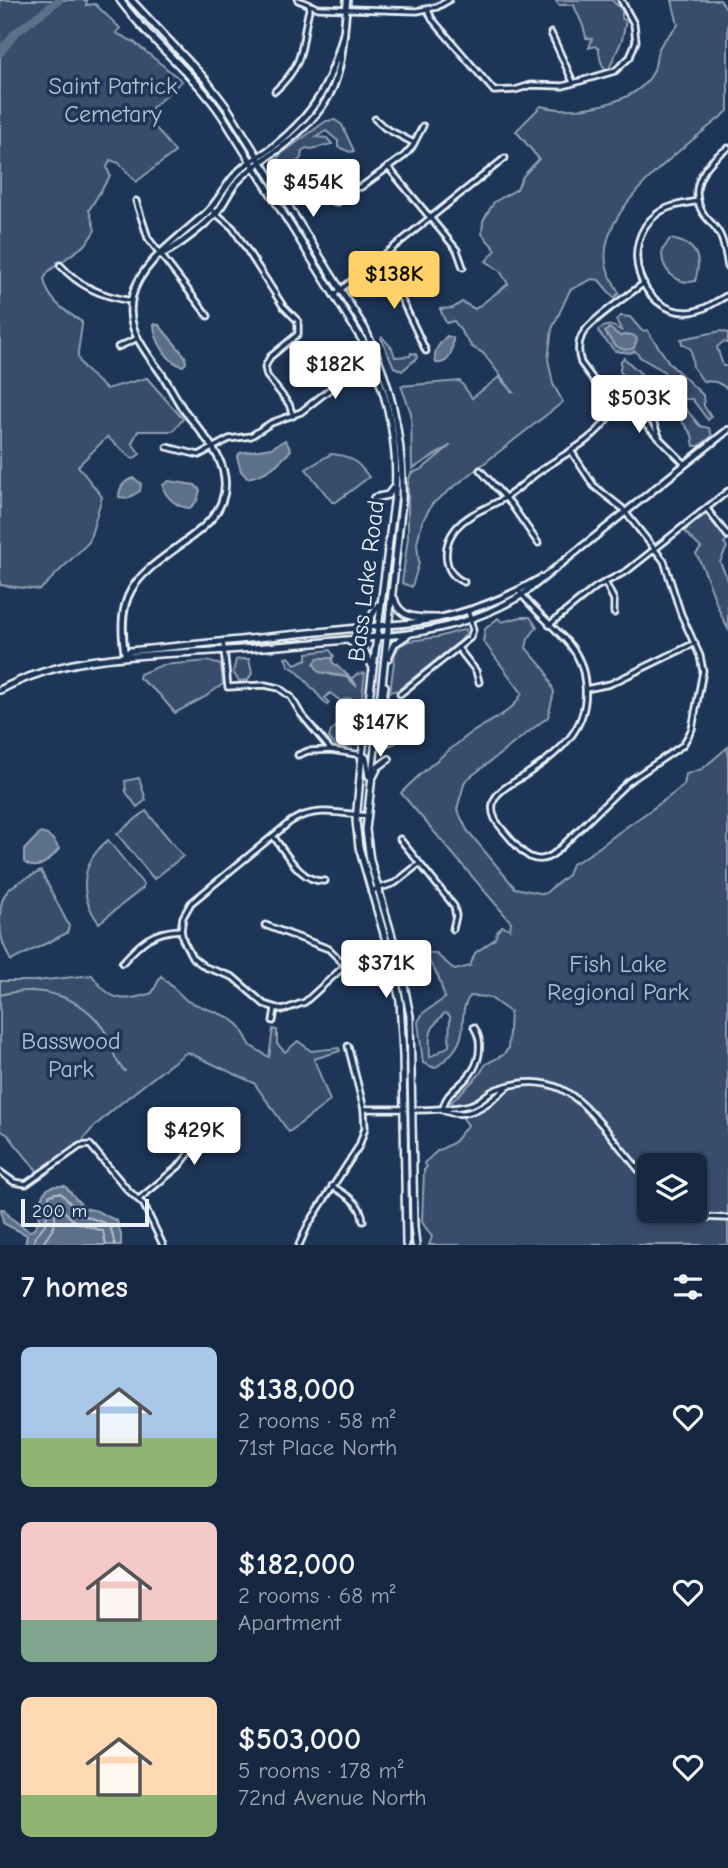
<!DOCTYPE html>
<meta charset="utf-8">
<style>
:root{--surface:#162841;--page:#1f3048;--text:#f1f3f6;--muted:#9ea6b1;--line:#35445a;--accent:#ffd166}
body{margin:0;font-family:"Comic Neue",sans-serif;background:var(--page);color:var(--text);height:100vh;display:flex;flex-direction:column;font-size:26px;white-space:nowrap}
*{box-sizing:border-box;margin:0}
p{font-size:23px;color:var(--muted)}
.icon{flex:none;width:38px;height:38px;fill:none;stroke:currentColor;stroke-width:2;stroke-linecap:round;stroke-linejoin:round}
.map{position:relative;height:1245px;overflow:hidden}
.sheet{display:flex;flex-direction:column;background:var(--surface);flex:1}
.sheet>*{flex:none}
.controls{position:absolute;left:637px;top:1153px;display:grid;gap:14px}
.controls a{display:grid;place-items:center;width:70px;height:70px;border-radius:10px;background:var(--surface);box-shadow:0 4px 10px #0003,0 0 0 2px var(--line);font-size:35px}
.scale{position:absolute;left:21px;bottom:18px;width:128px;box-sizing:border-box;padding-left:7px;border:4px solid #e8f1f8;border-top:0;font-size:19px;line-height:24px;white-space:nowrap;color:#e8f1f8;-webkit-text-stroke:5px #1d3557;paint-order:stroke}
.price{position:absolute;translate:-50% -60px;padding:0 16px;border-radius:7px;background:#fff;color:#222;font-size:23px;line-height:46px;filter:drop-shadow(0 2px 4px #0008)}
.price::after{content:'';position:absolute;left:50%;top:42px;width:21px;height:16px;margin-left:-10px;background:inherit;clip-path:polygon(0 0,100% 0,50% 100%)}
.price.active{background:var(--accent);color:#111}
ul{padding:0;list-style:none}
li{display:flex;align-items:center;gap:21px;height:175px;padding:0 21px}
li span{display:grid;place-items:center;flex:none;width:196px;height:140px;border-radius:10px;color:#555}
li>.icon{margin-inline-start:auto}
span .icon{width:84px;height:84px;fill:#fffc;stroke-width:1}
li b{font-size:30px}
h2{display:flex;justify-content:space-between;align-items:center;height:84px;padding:0 21px;font-size:30px}
.map>svg:first-child{display:block}
.green{fill:#374d6c;stroke:#909fb2;stroke-width:2;fill-rule:evenodd}
.water{fill:#5d7089;stroke:#95a4b5;stroke-width:2}
.lines{fill:none;stroke-linecap:round;stroke-linejoin:round}
.shore{stroke:#b0bdcc;stroke-width:2}
.stream{stroke:#95a4b5;stroke-width:2}
.river{stroke:#5d7089;stroke-width:8}
.minor-casing{stroke:#e8f1f8;stroke-width:9}
.tertiary-casing{stroke:#e8f1f8;stroke-width:10}
.secondary-casing{stroke:#e8f1f8;stroke-width:10}
.minor{stroke:#1d3557;stroke-width:3.5}
.tertiary{stroke:#1d3557;stroke-width:4.5}
.secondary{stroke:#1d3557;stroke-width:5}
.labels{text-anchor:middle;stroke-width:7;stroke-linejoin:round;paint-order:stroke}
.park-label{font-size:24px;fill:#b3c0ce;stroke:#1d3557}
.street-label{font-size:24px;fill:#e8f1f8;stroke:#1d3557}
</style>
<div class="map">
<svg width="728" height="1245" viewBox="0 0 728 1245">
<rect width="100%" height="100%" fill="#1d3557"/>
<filter id="ink" filterUnits="userSpaceOnUse"><feTurbulence type="fractalNoise" baseFrequency=".0143" numOctaves="2"/><feDisplacementMap in="SourceGraphic" scale="14" xChannelSelector="R" yChannelSelector="G"/><feConvolveMatrix kernelMatrix="1 2 1 2 8 2 1 2 1" color-interpolation-filters="sRGB"/></filter>
<g filter="url(#ink)">
<g class="green">
<path d="M0,0H87L86,5L95,4L120,28L116,33L134,42L182,81L145,114L175,152L136,182L119,163L110,160L107,167L110,176L89,210L95,230L86,244L49,271L44,279C48,301 64,310 82,322C82,332 77,351 78,357C81,369 98,381 106,389L147,378L183,419L173,431H138L132,443L140,454L133,459L107,437L78,466L102,497L89,542L40,590L0,585Z"/>
<path d="M555,0H612L622,10V19L626,20L622,40L609,69L604,68C600,61 599,56 599,49L595,46L589,48L592,39L586,38C585,26 578,17 574,5H559Z"/>
<path d="M672,0H720L728,11V111C689,145 598,205 606,263C607,273 615,285 619,293L614,298L599,280L592,279L570,290L552,329L548,359L553,384L563,402L432,504L422,522L417,543L419,563L412,587L402,583L408,537V483L411,473L422,469L451,445L412,469L411,413L401,386L460,381L472,398L499,377L512,392H513L483,353L472,347L454,321L446,323L440,309L453,308L462,302L475,309L508,284L500,271L486,261L496,250L482,234L483,221L494,202L517,189L523,176L539,159L516,131L541,106C573,115 637,105 653,72C656,66 656,57 658,51C661,41 671,33 678,25Z"/>
<path d="M335,120L342,125L354,151L350,152L338,147V141L326,131L316,137L327,138L332,144L311,149L306,148L302,151L301,158L296,163L297,174L291,186L297,201L274,163L281,154L326,121Z"/>
<path d="M670,239C695,243 703,256 695,281C677,287 658,267 663,249C664,248 669,240 670,239Z"/>
<path d="M621,316L630,317L642,331L647,330L670,364L703,395L704,406L711,417L708,420L692,399H684V407L700,426L709,428L712,436L699,446H694L692,435L666,400L627,381L620,371L621,361L624,358C635,368 657,392 672,387L675,383L662,370L641,358L635,351L630,353L615,351L599,333L598,330C608,324 612,324 622,331L616,320Z"/>
<path d="M721,331L728,333V343L723,342L717,347L723,366H728V394L727,388L716,382L703,381L693,367L691,349L682,344L681,339Z"/>
<path d="M382,337L392,348L395,357L410,356L411,353L416,354L417,358L402,371L394,367L381,338Z"/>
<path d="M331,454C350,455 358,462 369,477L336,502H332L306,469Z"/>
<path d="M706,514L727,540L724,543L727,547L720,562L728,580V629C714,605 710,577 696,554L701,548L684,531Z"/>
<path d="M521,617H530L537,627L528,639L526,648L546,671L554,692L548,717L465,781L457,809L467,830L515,888L544,894L568,875L572,864C591,856 605,842 622,830C643,815 665,801 684,785L686,774L702,769L728,747V1245H429L432,1237L422,1222L424,1170L427,1167L424,1163L437,1151L453,1143L468,1125L451,1102L478,1076L486,1064L503,1055L508,1049L510,1012L489,997L470,996C461,1008 464,1019 462,1033C459,1049 447,1059 435,1068L423,1063L418,1022L423,1013L445,998L438,976L424,953H435L455,970L470,966L475,953L495,939L497,932L502,926L510,929L511,922L401,793C421,772 445,753 467,736C486,721 511,716 522,693L483,641L485,629L498,618L502,622ZM445,1013L450,1016L449,1046L430,1057C429,1035 428,1029 445,1013ZM649,1166H695V1211H649Z"/>
<path d="M466,629V634L460,641L398,690L390,692L395,654L399,646L409,641L438,637Z"/>
<path d="M330,650L334,656L332,658H318L331,675L347,677L356,686L352,678L357,674L365,673L356,745L338,748L329,738L331,731L341,723L354,728L358,701L348,698L341,701L330,693L325,698L329,703L327,705L297,671L289,666L285,658L289,657L295,664L307,659V653Z"/>
<path d="M242,659H249L252,673L248,680L239,681L233,672L236,660Z"/>
<path d="M209,661L221,665L223,684L205,697L175,713L159,694L139,678L140,674L162,665Z"/>
<path d="M139,778L146,800L137,807L126,792L125,781Z"/>
<path d="M146,811L183,856L154,879L117,834Z"/>
<path d="M108,840L143,884V888L99,923C78,895 80,863 108,840Z"/>
<path d="M41,871L69,926L67,933L11,961C2,943 0,937 0,917C0,886 16,884 41,871Z"/>
<path d="M92,975C110,1001 122,1003 152,993L161,976L187,1001L228,1017L239,1025L251,1046L269,1057L273,1029L277,1030V1044L285,1052L298,1041L311,1051L339,1048L340,1051L314,1059L330,1101L289,1132L254,1083L187,1052C169,1066 88,1125 83,1141L38,1172L8,1135L0,1130V981H36Z"/>
</g>
<g class="water">
<path d="M154,324L159,325L185,356L186,363L183,366C168,364 154,339 154,324Z"/>
<path d="M609,328L620,336C627,335 633,332 637,339L634,348C619,354 613,343 605,332Z"/>
<path d="M447,336L453,338C453,349 451,365 436,363C432,352 439,344 447,336Z"/>
<path d="M285,440L291,450C279,464 266,475 247,478L241,471L237,457L240,453L271,448Z"/>
<path d="M134,478L141,484L140,491L127,499L119,497C119,487 125,480 134,478Z"/>
<path d="M169,481L195,485L200,490L197,501L190,508C178,508 164,497 163,485Z"/>
<path d="M318,658H332L333,663L348,675L357,686L347,677L319,672L314,664Z"/>
<path d="M400,713L406,715C406,729 403,743 388,746C384,733 387,719 400,713Z"/>
<path d="M40,833C51,835 54,840 59,849C50,860 37,873 24,862V850Z"/>
<path d="M55,1186H65L84,1208L97,1211L117,1221L121,1234V1245H25L27,1235L3,1223L1,1209H4L11,1218L29,1231L33,1230C46,1217 33,1190 55,1186Z"/>
</g>
<g class="lines">
<g class="shore">
<path d="M33,1245L35,1237L46,1223L49,1196L55,1193H61L80,1214L110,1225L115,1245"/>
<path d="M42,1245L54,1227L56,1209L59,1206L75,1222L103,1231L106,1245"/>
</g>
<path class="stream" d="M0,995C39,984 85,996 106,1033C113,1046 113,1061 125,1071"/>
<path class="river" d="M0,53L15,33L59,0"/>
<g class="minor-casing">
<g id="minor">
<path d="M298,0L318,8L417,11L437,7L449,0"/>
<path d="M428,10L432,19L494,91L515,90L531,85L563,86L615,71L630,57L636,41L634,24L621,0"/>
<path d="M551,33L573,82"/>
<path d="M275,91C309,60 299,44 310,6"/>
<path d="M375,119L385,128L414,143"/>
<path d="M728,148C706,162 687,187 703,213C708,221 716,226 720,235C725,245 726,256 728,267"/>
<path d="M388,167L457,250L463,267"/>
<path d="M347,189L338,202L333,201L325,179L328,173L334,174L347,189L361,187L404,156L412,147L423,126"/>
<path d="M136,201L148,238L208,316"/>
<path d="M698,201C684,204 668,205 657,214C618,243 639,313 688,312C702,312 715,302 728,295"/>
<path d="M211,209L233,228L283,306L298,321V334L270,357L265,367L267,376L289,404L293,416"/>
<path d="M375,264L400,296L426,351"/>
<path d="M60,265C80,287 102,296 131,301"/>
<path d="M334,295L505,158"/>
<path d="M118,347L136,339"/>
<path d="M359,356L367,374"/>
<path d="M610,407C621,407 646,409 652,420C655,425 656,431 659,436"/>
<path d="M632,411L685,464"/>
<path d="M167,447L199,455L229,439L251,436L271,423L301,412L362,364"/>
<path d="M480,470L511,504L538,543"/>
<path d="M707,509L728,536"/>
<path d="M464,582C442,573 442,545 456,528C470,512 489,508 506,497C518,490 528,479 540,471C562,455 592,442 608,418L609,401L581,363C578,354 577,345 582,335C590,320 629,295 644,283"/>
<path d="M605,582L614,600V613"/>
<path d="M518,590C534,611 554,626 570,645C579,656 584,670 585,684C590,730 558,753 524,776C513,783 495,791 493,804C490,818 501,827 509,837C522,853 536,869 556,852L628,782L683,745L692,729L703,671L700,656L681,614L664,561L622,508L594,486L571,451"/>
<path d="M549,625L596,587L627,571L728,491"/>
<path d="M223,641L228,687L265,685L279,688L291,697L301,714L331,750L362,755"/>
<path d="M458,648L476,671L479,682"/>
<path d="M586,689L610,684L695,643"/>
<path d="M400,694L470,638L473,630L468,610"/>
<path d="M298,755L308,751L331,750"/>
<path d="M367,816C340,813 314,806 290,822L191,903L183,917L181,930L183,940L192,957L205,967L233,977L264,1004L283,1010L305,1002L351,960L386,944"/>
<path d="M273,836C286,853 301,883 325,881"/>
<path d="M400,839L454,906L456,916L453,929"/>
<path d="M371,891L395,883L419,864"/>
<path d="M265,925L329,949L345,965"/>
<path d="M122,963C141,942 152,931 181,930"/>
<path d="M273,1021L275,1009"/>
<path d="M364,1109H404"/>
<path d="M411,1110C426,1110 463,1109 475,1103C483,1099 489,1091 497,1089C552,1070 575,1093 608,1132C621,1149 635,1165 649,1182"/>
<path d="M443,1110C445,1086 473,1086 479,1054C480,1043 480,1037 474,1027"/>
<path d="M443,1110C467,1121 489,1104 506,1088"/>
<path d="M0,1172L14,1182L26,1184L80,1146L90,1145L127,1189L144,1205L163,1245"/>
<path d="M332,1186C346,1195 362,1203 363,1221"/>
<path d="M139,1199L179,1166L204,1135L231,1116"/>
<path d="M683,1211L701,1217L728,1218"/>
<path d="M299,1245L308,1225L359,1146L365,1128L364,1109L348,1046"/>
</g>
</g>
<g class="tertiary-casing">
<g id="tertiary">
<path d="M162,254C178,247 205,225 217,212C225,203 229,190 238,181C250,167 269,157 284,145C344,97 340,71 347,0"/>
<path d="M388,625C442,622 495,605 541,578"/>
<path d="M387,636C436,632 480,620 522,595L728,430"/>
<path d="M125,655C114,585 141,575 191,537C204,527 216,517 222,501C235,465 203,435 183,409C175,397 169,384 161,373C144,349 125,329 132,297C140,263 179,238 204,215C219,203 225,183 240,170C250,160 263,155 274,146C316,113 331,83 344,32"/>
</g>
</g>
<g class="secondary-casing">
<g id="secondary">
<path d="M120,0C150,42 194,73 223,117L364,343C387,391 399,441 395,494L362,755L356,821L359,847L390,955L400,1001L403,1055L406,1245"/>
<path d="M131,0L206,80L228,109L365,329C392,384 404,440 402,502L366,830L370,860L400,964L410,1016L414,1227L416,1245"/>
<path d="M374,498L388,495L394,487"/>
<path d="M394,598C399,619 418,618 437,618"/>
<path d="M360,626L370,619L378,605"/>
<path d="M349,641L364,650L372,666"/>
<path d="M125,655L130,651L388,625"/>
<path d="M388,658L394,644L409,634"/>
<path d="M0,690C68,654 138,656 212,651C270,647 329,642 387,636"/>
<path d="M381,710L385,686"/>
<path d="M362,755L366,758L369,776"/>
<path d="M373,777L378,767L389,759"/>
</g>
</g>
<use href="#minor" class="minor"/>
<use href="#tertiary" class="tertiary"/>
<use href="#secondary" class="secondary"/>
</g>
</g>
<g class="labels">
<g class="park-label">
<text x="113" y="94">Saint Patrick<tspan x="113" dy="28">Cemetary</tspan></text>
<text x="618" y="972">Fish Lake<tspan x="618" dy="28">Regional Park</tspan></text>
<text x="71" y="1049">Basswood<tspan x="71" dy="28">Park</tspan></text>
</g>
<g class="street-label">
<text transform="translate(366 581) rotate(-83)" y="8">Bass Lake Road</text>
</g>
</g>
</svg>
<div class="controls">
<a><svg class="icon" aria-label="layers" viewBox="0 0 24 24"><path d="M12 4l9 5-9 5-9-5zM3 14l9 5 9-5"/></svg></a>
</div>
<div class="scale">200 m</div>
<b class="price" style="left:313px;top:219px">$454K</b>
<b class="price active" style="left:394px;top:311px">$138K</b>
<b class="price" style="left:335px;top:401px">$182K</b>
<b class="price" style="left:639px;top:435px">$503K</b>
<b class="price" style="left:380px;top:759px">$147K</b>
<b class="price" style="left:386px;top:1000px">$371K</b>
<b class="price" style="left:194px;top:1167px">$429K</b>
</div>
<section class="sheet">
<h2>7 homes<svg class="icon" aria-label="filters" viewBox="0 0 24 24"><path d="M4 7h16M4 17h16"/><circle cx="9" cy="7" r="2"/><circle cx="15" cy="17" r="2"/></svg></h2>
<ul>
<li><span style="background:linear-gradient(#a9c7e8 65%,#8fb573 0)"><svg class="icon" aria-label="home" viewBox="0 0 24 24"><path d="M3 11l9-7 9 7M6 9v11h12V9"/></svg></span><div><b>$138,000</b><p>2 rooms · 58 m²</p><p>71st Place North</p></div><svg class="icon" aria-label="heart" viewBox="0 0 24 24"><path d="M12 20l-8-8c-3-5 5-10 8-4 3-6 11-1 8 4z"/></svg></li>
<li><span style="background:linear-gradient(#f6c9c9 70%,#7fa58c 0)"><svg class="icon" aria-label="home" viewBox="0 0 24 24"><path d="M3 11l9-7 9 7M6 9v11h12V9"/></svg></span><div><b>$182,000</b><p>2 rooms · 68 m²</p><p>Apartment</p></div><svg class="icon" aria-label="heart" viewBox="0 0 24 24"><path d="M12 20l-8-8c-3-5 5-10 8-4 3-6 11-1 8 4z"/></svg></li>
<li><span style="background:linear-gradient(#ffd9b3 70%,#8fb573 0)"><svg class="icon" aria-label="home" viewBox="0 0 24 24"><path d="M3 11l9-7 9 7M6 9v11h12V9"/></svg></span><div><b>$503,000</b><p>5 rooms · 178 m²</p><p>72nd Avenue North</p></div><svg class="icon" aria-label="heart" viewBox="0 0 24 24"><path d="M12 20l-8-8c-3-5 5-10 8-4 3-6 11-1 8 4z"/></svg></li>
</ul>
</section>
